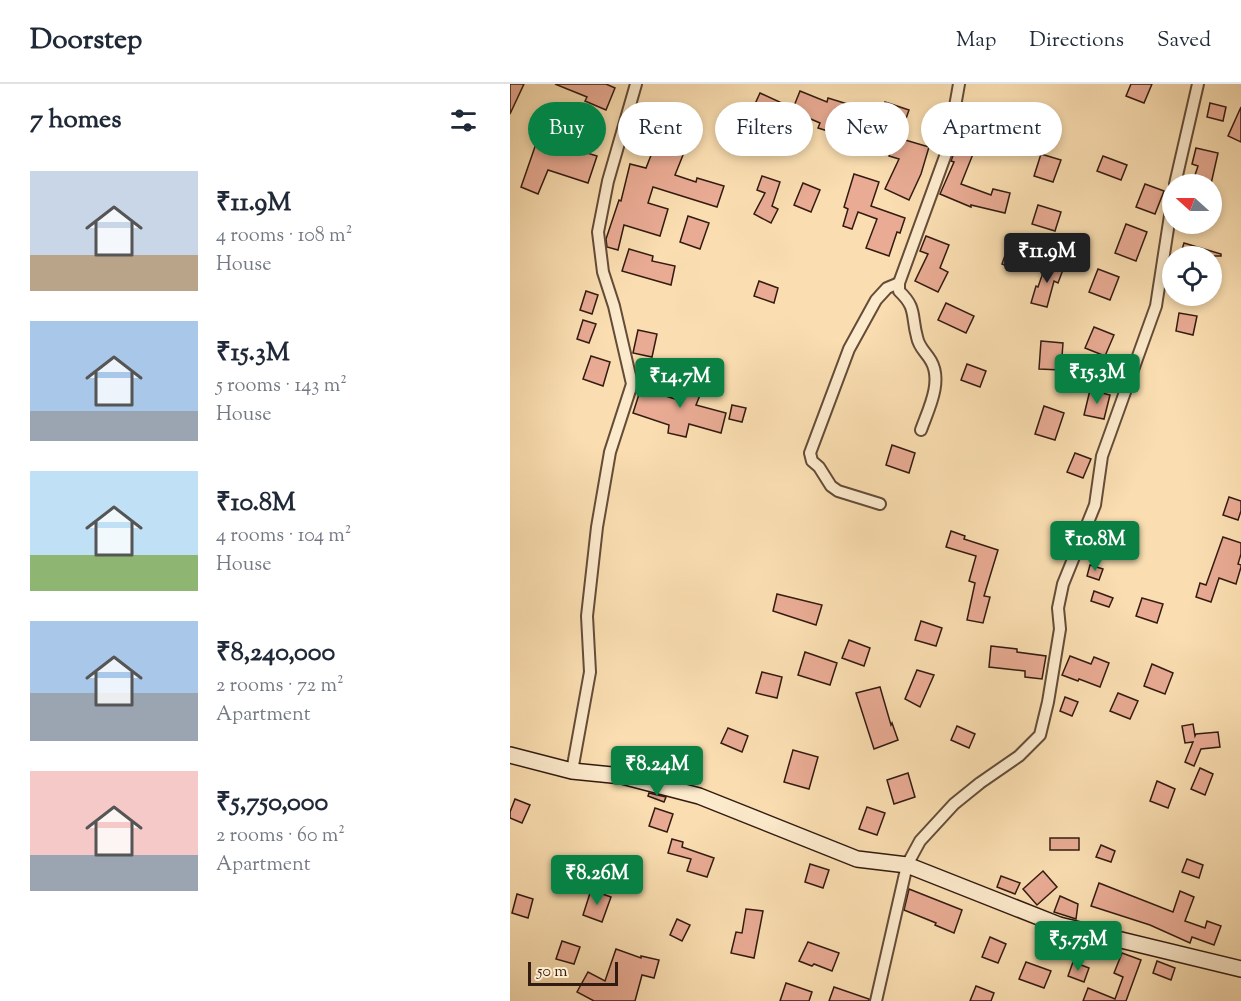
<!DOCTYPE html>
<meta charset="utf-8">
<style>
:root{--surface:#fff;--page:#f6f6f7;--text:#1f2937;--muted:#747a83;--line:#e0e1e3;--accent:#0b8043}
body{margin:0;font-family:"Sorts Mill Goudy",serif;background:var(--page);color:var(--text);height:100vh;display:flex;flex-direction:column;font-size:22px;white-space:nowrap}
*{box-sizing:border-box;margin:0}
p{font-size:20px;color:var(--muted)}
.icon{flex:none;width:33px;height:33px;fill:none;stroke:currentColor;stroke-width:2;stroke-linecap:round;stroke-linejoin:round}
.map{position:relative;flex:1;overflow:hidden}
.details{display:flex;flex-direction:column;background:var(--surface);width:510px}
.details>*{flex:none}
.guide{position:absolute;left:18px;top:18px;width:570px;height:54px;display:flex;gap:12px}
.needle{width:39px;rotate:291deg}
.buttons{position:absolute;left:652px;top:90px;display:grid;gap:12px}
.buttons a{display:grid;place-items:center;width:60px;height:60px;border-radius:50%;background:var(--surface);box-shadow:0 3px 9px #0003;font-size:30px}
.scale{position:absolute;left:18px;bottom:15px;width:90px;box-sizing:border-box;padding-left:6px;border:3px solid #321b10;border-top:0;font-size:16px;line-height:21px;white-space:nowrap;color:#321b10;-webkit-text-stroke:4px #fceacc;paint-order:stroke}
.price{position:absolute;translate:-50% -51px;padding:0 14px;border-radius:6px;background:var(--accent);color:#fff;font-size:20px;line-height:39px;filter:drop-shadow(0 2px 3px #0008)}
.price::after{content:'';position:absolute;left:50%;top:36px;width:18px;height:14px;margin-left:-9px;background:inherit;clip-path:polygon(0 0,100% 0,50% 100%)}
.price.current{background:#222;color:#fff}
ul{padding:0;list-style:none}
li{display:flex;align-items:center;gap:18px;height:150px;padding:0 30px}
li span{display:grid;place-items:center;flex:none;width:168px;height:120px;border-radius:0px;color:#555}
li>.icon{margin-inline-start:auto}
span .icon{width:72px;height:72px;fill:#fffc;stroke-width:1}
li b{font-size:26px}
h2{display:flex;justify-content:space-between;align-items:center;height:72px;padding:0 30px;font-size:26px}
.tag{padding:0 21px;border-radius:27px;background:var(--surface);box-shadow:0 3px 9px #0003;font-size:21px;line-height:54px}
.tag.current{background:var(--accent);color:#fff}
header{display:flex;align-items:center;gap:36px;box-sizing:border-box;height:84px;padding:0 30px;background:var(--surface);border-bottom:2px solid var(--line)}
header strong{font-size:28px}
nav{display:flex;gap:33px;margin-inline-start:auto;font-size:21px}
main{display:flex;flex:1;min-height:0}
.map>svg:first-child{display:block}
.building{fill:#e9ab94;stroke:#321b10;stroke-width:1.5}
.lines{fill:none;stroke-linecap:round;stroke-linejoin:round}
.street-casing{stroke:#644c38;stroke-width:14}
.secondary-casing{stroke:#321b10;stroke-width:18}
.street{stroke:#fceacc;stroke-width:10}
.secondary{stroke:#fceacc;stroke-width:15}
</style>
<header>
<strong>Doorstep</strong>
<nav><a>Map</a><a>Directions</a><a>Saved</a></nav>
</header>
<main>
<section class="details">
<h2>7 homes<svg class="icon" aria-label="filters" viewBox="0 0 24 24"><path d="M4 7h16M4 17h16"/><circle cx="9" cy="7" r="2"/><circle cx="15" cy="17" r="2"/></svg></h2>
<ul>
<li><span style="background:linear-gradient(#c9d6e8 70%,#b9a48a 0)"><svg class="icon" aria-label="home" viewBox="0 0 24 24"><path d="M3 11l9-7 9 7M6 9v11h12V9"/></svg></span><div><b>₹11.9M</b><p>4 rooms · 108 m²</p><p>House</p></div></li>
<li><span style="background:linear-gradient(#a9c7e8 75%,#9aa5b1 0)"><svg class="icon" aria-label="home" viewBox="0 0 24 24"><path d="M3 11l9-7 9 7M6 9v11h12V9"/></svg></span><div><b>₹15.3M</b><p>5 rooms · 143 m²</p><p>House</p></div></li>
<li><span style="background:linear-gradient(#bfe0f5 70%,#8fb573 0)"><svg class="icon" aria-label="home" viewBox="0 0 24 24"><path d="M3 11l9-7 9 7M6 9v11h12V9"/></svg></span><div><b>₹10.8M</b><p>4 rooms · 104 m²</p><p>House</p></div></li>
<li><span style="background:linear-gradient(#a9c7e8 60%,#9aa5b1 0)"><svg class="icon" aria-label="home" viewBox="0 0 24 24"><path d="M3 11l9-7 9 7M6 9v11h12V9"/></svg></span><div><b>₹8,240,000</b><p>2 rooms · 72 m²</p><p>Apartment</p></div></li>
<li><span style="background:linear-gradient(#f6c9c9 70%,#9aa5b1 0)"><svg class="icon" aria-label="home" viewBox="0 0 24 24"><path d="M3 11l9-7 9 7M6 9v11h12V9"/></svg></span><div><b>₹5,750,000</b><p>2 rooms · 60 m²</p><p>Apartment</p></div></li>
</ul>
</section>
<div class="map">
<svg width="731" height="917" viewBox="0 0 731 917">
<rect width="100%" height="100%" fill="#fadeb1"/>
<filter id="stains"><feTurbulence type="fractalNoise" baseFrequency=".00333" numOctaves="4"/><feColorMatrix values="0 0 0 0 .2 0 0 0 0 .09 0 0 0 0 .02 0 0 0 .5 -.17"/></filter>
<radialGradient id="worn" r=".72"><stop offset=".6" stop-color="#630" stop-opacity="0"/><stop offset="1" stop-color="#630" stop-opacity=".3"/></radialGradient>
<g class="building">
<path d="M0,0H14L0,30Z"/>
<path d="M45,0H96L105,4L96,26L75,17L77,13Z"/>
<path d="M621,0H642L634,19L616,12Z"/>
<path d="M290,7L317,18L318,14L344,22L334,52L308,44L310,39L282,27Z"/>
<path d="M250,9L272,19L262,41L240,31Z"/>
<path d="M375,18L399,26L392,46L368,39Z"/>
<path d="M700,19L716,23L713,37L697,33Z"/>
<path d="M731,23V58L718,52Z"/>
<path d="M468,33L488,40L480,62L461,55Z"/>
<path d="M149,51L177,61L165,91L186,98L187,94L214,102L207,123L143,103L138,119L158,125L150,152L114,141L108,166L97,163L96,155L109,116L111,117L120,80L136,84Z"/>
<path d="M385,53L419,63L411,90L399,116L375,105L389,75L379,72Z"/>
<path d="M28,54L87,72L78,99L38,86L28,110L11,103Z"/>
<path d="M448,58L465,65L451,100L481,111L483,105L500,109L495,129L461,121V123L430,110L444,78L441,77Z"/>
<path d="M686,64L708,69L701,100H682L688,82L682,80Z"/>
<path d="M531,70L551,76L543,98L524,92Z"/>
<path d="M593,72L617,81L611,96L587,87Z"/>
<path d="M344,90L369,98L361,122L395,134L390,149L387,148L379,172L356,164L367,135L348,128L342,145L333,142L338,125L334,123Z"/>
<path d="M252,92L270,98L262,122L268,125L261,139L244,130L255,109L247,106Z"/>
<path d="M293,99L310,106L301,128L284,121Z"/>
<path d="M635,100L654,107L645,130L626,123Z"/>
<path d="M528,121L551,128L545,147L522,140Z"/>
<path d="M178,132L199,139L190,165L170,158Z"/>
<path d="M616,140L637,148L626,177L605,169Z"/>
<path d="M416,152L439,161L430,184L438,188L428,208L405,197L418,170L410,167Z"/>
<path d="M674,159L711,170V172H670Z"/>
<path d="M498,163L512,168L506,185L492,180Z"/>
<path d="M119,165L143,172L142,177L165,182L161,201L112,187Z"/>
<path d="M537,177L554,183L548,199L544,197L537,223L521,219L526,202L528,203Z"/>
<path d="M588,185L609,193L600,216L579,208Z"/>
<path d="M249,197L268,204L264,219L244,212Z"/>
<path d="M76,207L88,211L82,230L70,226Z"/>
<path d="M436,219L464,232L456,249L428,236Z"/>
<path d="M669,229L687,232L683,251L666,247Z"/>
<path d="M73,236L86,240L79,259L67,255Z"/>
<path d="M584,243L604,251L595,272L575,264Z"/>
<path d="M128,246L147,250L142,273L123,269Z"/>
<path d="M531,257L553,259L551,286L529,285Z"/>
<path d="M81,272L100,278L93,302L73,295Z"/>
<path d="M457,280L476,287L470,303L451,296Z"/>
<path d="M174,291L195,299L186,321L216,329L211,349L179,340L176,353L158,349L159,341L123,329L131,304L165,315Z"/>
<path d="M580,306L600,311L594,335L574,331Z"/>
<path d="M222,321L236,324L232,338L219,335Z"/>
<path d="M534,322L554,329L545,356L525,350Z"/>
<path d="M382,361L405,369L399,389L376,381Z"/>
<path d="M565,369L581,375L573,394L557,388Z"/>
<path d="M719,413L731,417V427L728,436L713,431Z"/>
<path d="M441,447L455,452L454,455L488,466L474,512L480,513L473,539L457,536L465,499L459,497L466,472L436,463Z"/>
<path d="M713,453L731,459V470L728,480L731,481V483L726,500L709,494L701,518L686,513L690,499L696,501Z"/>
<path d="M580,481L593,485L589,496L577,492Z"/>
<path d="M584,507L603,514L599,523L581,517Z"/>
<path d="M267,510L312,521L306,541L263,527Z"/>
<path d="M632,514L653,520L647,539L626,532Z"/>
<path d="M411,537L432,544L426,562L405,556Z"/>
<path d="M339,556L360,564L354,582L332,574Z"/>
<path d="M481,562L507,565V568L536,572L532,595L515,593V587L479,583Z"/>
<path d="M295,568L327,579L320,601L288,591Z"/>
<path d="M560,572L581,580L584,573L599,579L590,603L569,595L568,597L552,591Z"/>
<path d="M642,580L663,589L655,610L634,602Z"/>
<path d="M407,586L424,591L410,623L395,615Z"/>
<path d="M252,588L272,593L267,614L246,609Z"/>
<path d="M370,603L381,641L382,639L388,656L364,665L346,609Z"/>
<path d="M608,609L628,617L620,635L600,627Z"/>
<path d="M555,613L568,618L562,632L550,627Z"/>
<path d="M683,640L685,652L686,650L708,648L710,663L691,665L684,682L675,678L683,658L675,659L672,642Z"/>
<path d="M447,642L465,650L459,664L441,656Z"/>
<path d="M218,644L238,652L232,668L211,659Z"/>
<path d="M283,666L308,673L299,705L274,698Z"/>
<path d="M690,684L703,690L695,711L681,705Z"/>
<path d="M398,689L405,713L384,720L377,696Z"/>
<path d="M647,697L665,705L658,724L640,717Z"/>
<path d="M139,709L156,713L154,718L138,712Z"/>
<path d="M5,715L20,721L12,739L0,734V728Z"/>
<path d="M357,723L375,729L367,751L349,745Z"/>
<path d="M145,724L163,730L157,748L139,742Z"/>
<rect x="540" y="754" width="29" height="12"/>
<path d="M162,755L173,758L172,763L204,774L197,793L177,787L181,775L158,769Z"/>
<path d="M591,761L605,767L601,778L586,773Z"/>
<path d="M677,775L693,781L689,794L672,788Z"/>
<path d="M300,780L319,786L313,804L295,798Z"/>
<path d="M533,787L547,803L527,821L513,805Z"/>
<path d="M491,792L510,799L505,810L487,803Z"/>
<path d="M589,799L663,828L670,807L684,813L675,837L695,844L697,837L711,842L704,861L682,853L680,859L640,841L581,822Z"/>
<path d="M399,805L452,826L444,849L425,841L426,839L394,826Z"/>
<path d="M81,806L101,813L92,838L73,831Z"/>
<path d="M7,810L23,815L18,834L2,829Z"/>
<path d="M550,812L568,820L566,835L544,828Z"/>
<path d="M236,825L253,827L244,874L221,869L226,848L232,849Z"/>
<path d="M167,835L180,841L172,857L160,851Z"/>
<path d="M480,853L496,860L488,879L472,873Z"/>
<path d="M52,857L70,863L64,880L46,875Z"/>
<path d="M298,858L329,869L322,887L304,880L302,882L289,877Z"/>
<path d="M106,865L131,874V872L149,876L144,894L132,891L125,917H84L67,908L78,888L95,897Z"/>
<path d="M612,869L631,876L616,917H573L578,904L605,915L613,893L604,889Z"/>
<path d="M647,877L665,884L661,896L643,889Z"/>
<path d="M516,878L541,887L534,904L509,895Z"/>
<path d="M563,878L579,884L574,898L558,892Z"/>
<path d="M276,899L302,908L299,917H270Z"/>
<path d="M466,902L484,909L481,917H460Z"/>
<path d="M324,903L359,915V917H319Z"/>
</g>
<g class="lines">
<g class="street-casing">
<g id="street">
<path d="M665,100L688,0"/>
<path d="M411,346C418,326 433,298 421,277C416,268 409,264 407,253C401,231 407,224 389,207V199L437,67L449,0"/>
<path d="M370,420L328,407L321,402L309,383L302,377L300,369L339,265L366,216L377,204L389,199"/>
<path d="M62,687L80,588L77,532L87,443L100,368L122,300L104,222L93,188L88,148L98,97L126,0"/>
<path d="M366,917L397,781L410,757L444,720L470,699L509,672L530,651L538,618L550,545L548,524L553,500L585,421L592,372L646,222L663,112"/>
</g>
</g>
<g class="secondary-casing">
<path id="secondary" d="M0,671L62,687L112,692L189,712L347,775L397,781L549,841L731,885"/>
</g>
<use href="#street" class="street"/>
<use href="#secondary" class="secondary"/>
</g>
<rect width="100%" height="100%" filter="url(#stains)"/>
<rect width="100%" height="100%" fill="url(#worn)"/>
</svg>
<div class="buttons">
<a><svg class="needle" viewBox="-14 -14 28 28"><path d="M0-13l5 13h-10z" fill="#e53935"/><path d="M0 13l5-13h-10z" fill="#747a83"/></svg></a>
<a><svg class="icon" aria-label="locate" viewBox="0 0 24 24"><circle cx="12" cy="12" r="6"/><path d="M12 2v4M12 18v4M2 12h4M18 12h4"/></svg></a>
</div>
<div class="scale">50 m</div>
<b class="price current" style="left:537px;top:200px">₹11.9M</b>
<b class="price" style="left:587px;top:321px">₹15.3M</b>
<b class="price" style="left:170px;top:325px">₹14.7M</b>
<b class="price" style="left:585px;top:488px">₹10.8M</b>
<b class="price" style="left:147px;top:713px">₹8.24M</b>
<b class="price" style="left:87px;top:822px">₹8.26M</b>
<b class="price" style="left:568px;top:888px">₹5.75M</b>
<div class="guide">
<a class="tag current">Buy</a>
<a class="tag">Rent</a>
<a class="tag">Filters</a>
<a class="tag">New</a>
<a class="tag">Apartment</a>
</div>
</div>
</main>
